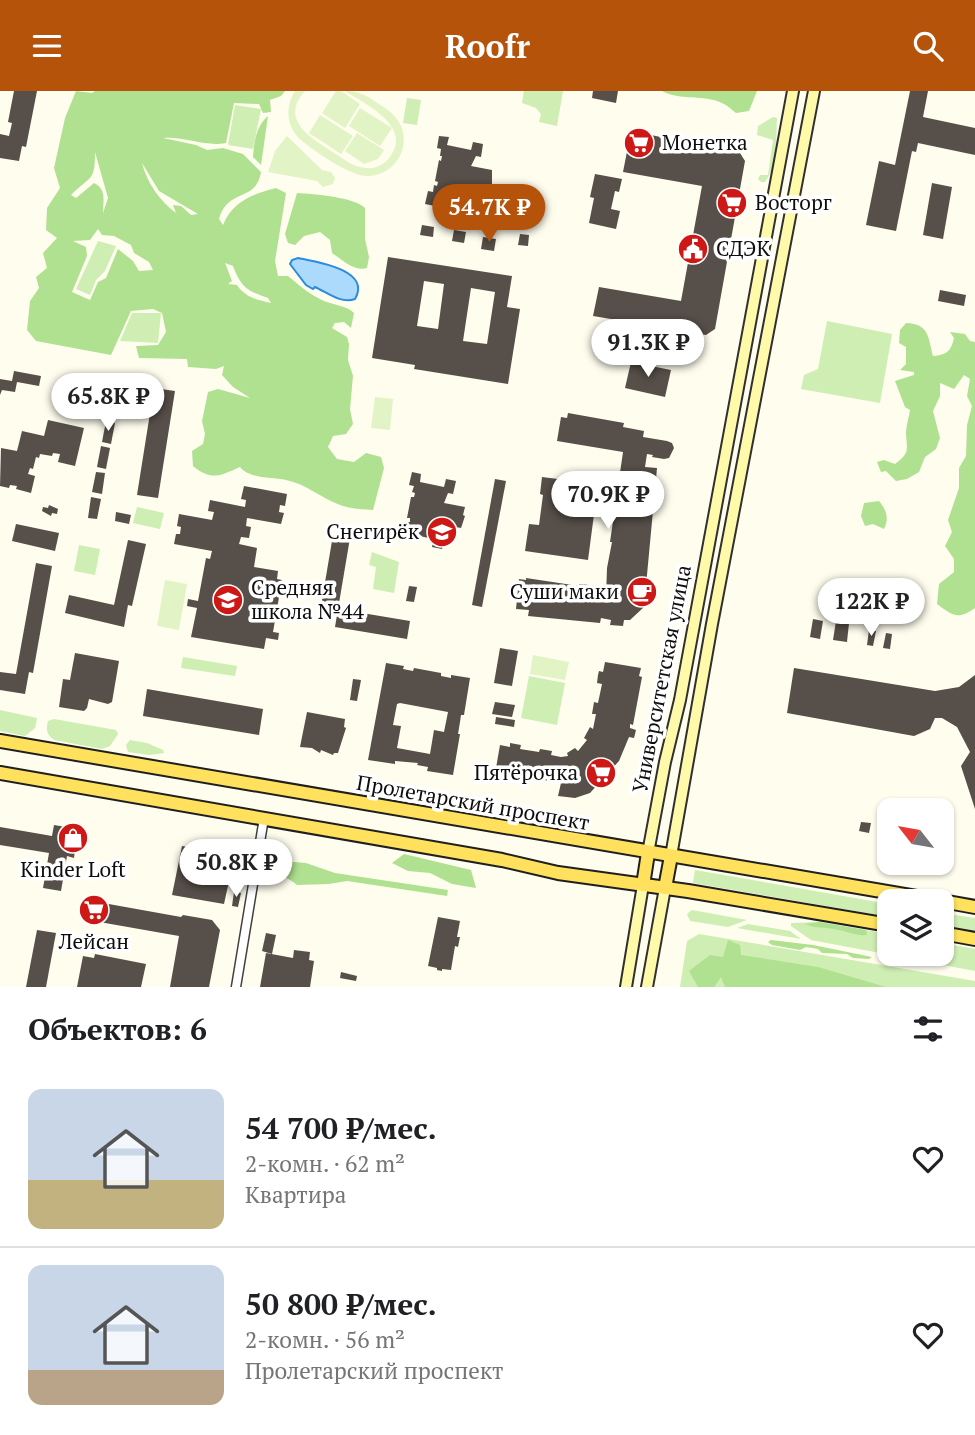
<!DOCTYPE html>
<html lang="ru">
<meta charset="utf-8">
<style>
:root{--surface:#fff;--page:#f6f6f6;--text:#202124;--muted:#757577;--line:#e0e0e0;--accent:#b45309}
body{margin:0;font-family:"PT Serif",serif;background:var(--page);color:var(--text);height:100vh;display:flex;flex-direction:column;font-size:26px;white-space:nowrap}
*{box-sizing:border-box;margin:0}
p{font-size:23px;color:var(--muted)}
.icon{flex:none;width:38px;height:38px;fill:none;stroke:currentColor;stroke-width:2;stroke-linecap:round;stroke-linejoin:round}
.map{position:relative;height:896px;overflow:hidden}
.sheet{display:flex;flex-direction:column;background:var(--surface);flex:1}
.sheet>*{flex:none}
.needle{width:46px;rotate:301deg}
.fabs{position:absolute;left:877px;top:707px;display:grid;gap:14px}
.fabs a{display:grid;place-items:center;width:77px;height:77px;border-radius:14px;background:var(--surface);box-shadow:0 2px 5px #0004;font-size:35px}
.price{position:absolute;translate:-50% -60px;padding:0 16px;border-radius:24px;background:#fff;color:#222;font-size:23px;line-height:46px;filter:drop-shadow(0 2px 4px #0008)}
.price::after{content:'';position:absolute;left:50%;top:42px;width:21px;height:16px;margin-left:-10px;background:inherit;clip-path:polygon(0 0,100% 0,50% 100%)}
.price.active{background:var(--accent);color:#fff}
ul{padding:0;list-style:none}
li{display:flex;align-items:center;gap:21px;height:175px;padding:0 28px}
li+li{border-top:2px solid var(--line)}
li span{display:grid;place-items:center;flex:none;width:196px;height:140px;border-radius:14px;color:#555}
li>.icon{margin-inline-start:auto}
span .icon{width:84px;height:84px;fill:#fffc;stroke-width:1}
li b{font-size:30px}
h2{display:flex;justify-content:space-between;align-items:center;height:84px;padding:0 28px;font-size:30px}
header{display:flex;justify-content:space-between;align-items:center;height:91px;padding:0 28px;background:var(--accent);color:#fff;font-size:32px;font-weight:600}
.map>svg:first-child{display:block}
.green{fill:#ceeeb3}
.forest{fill:#b0e190;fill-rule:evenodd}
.pitch{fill:#e2f4c6}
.water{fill:#acdafd;stroke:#2b8bdc;stroke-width:2}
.building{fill:#574f49;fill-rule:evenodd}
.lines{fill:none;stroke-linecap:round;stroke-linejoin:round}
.minor-casing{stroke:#414141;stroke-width:11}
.secondary-casing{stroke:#303030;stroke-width:14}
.primary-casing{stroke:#1f1f1f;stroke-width:16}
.minor{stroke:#fff;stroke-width:8}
.secondary{stroke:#fffaa9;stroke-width:10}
.primary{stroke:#ffe15e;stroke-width:12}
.labels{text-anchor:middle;stroke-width:7;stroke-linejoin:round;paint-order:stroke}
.poi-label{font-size:21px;fill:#0e0e0e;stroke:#fff;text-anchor:start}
.street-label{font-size:21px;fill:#0e0e0e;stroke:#fff}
</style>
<header><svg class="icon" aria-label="menu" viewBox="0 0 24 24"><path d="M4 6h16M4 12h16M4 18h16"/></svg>Roofr<svg class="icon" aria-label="search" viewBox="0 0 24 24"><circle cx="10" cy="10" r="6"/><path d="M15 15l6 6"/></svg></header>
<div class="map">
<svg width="975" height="896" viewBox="0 0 975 896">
<rect width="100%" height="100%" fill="#fffdee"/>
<g class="green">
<path d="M524,0H563L557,35L539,31L541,23L536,17L522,12Z"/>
<path d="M407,7L421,9L417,34L403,32Z"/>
<path d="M235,14L261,18L253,58L228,54Z"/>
<path d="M773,26L777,27C776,46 778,75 765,91H761L758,88L760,84H768L773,49L757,44L758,35Z"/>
<path d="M98,150L116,155L105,180L96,189L90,204L76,198Z"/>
<path d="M132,222H161L158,252L120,250Z"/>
<path d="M827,230L892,243L880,312L801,298L804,284L818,278Z"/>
<path d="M137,416L164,422L160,438L133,432Z"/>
<path d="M79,454L100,458L95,484L74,480Z"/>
<path d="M372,461L399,471L394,502L373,498L376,476L369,474Z"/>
<path d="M183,566L237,575L235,585L181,577Z"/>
<path d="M529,585L565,592L557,634L521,627Z"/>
<path d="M0,619L37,627L35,637L25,645L0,640Z"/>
<path d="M54,628L116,639L118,643L110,655L102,658L54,649C46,643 46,638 48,630Z"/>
<path d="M130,649L147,652L163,659L164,662L149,664L128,661L126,654Z"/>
<path d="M695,779L889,813V826L693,792Z"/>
<path d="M692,819L747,829L728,836L690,830L687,823Z"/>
<path d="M942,822L975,827V840L942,835Z"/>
<path d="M819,831L889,843V863H942V852L975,858V880L811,849L791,835V832Z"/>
<path d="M748,833L790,840L801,848L737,837Z"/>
<path d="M699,843L975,890V896H680L687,850Z"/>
</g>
<g class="forest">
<path d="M76,0L92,2L95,0H285L281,5L270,9L271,21L263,22L259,13L234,12L226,52C205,56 184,45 163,47L196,54L207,59L223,57L243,63L261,81C256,112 228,96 219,128L223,134C232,111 252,103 276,97L286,102L275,170L278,185H288C299,194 309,203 322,209C332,214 346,214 354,222L351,237L344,231L335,232L332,237L347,246L349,253L348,269L353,285L350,318L353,333L346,343L333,345L328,356L337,368L354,371L366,362L381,366L384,377L373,419C362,418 350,418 340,414C321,407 306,393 286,389C271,386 250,388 240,376C220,385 211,390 193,375L192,360L203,353L205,343L202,330L208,301L218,298L250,307L233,296L222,284L224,275L216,278L188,276L187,268L139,267L136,255L158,254L166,241L162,222L153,218L131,220L111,264L36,250L27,239L30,210L39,197L36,186L47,177L43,162L57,147L46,139L47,117L60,97L54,77L65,27ZM95,61L108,107L103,122C103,111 107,98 94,92L76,107L71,104C91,84 95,91 95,61ZM142,72L159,100L198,123L191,124L181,115L173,114L176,122C160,110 147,92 142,72ZM98,138L102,144L114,145L131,154L134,162L149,171L153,179L139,180L133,170L118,158L106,187L98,191L90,209L72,201L87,165L86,156L73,150L90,149ZM225,172L233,175C241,196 247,200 268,207L271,212C257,209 245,206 237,194L228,193L232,190Z"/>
<path d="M662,0H757L749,20L736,22C732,19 727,14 722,12C703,3 680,10 662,0Z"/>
<path d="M268,25L261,74L253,66C254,51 256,35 268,25Z"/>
<path d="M297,102C314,103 354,106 365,117V148L369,166L367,177C355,181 342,169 332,162L330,149L320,141L304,145L295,154L288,152L285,143Z"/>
<path d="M906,232C930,233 928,247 933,265C947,264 951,260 954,247L950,241L965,243L970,250L975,251V517C958,529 953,525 937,513L939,493L954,481V468L945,455L952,441L948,429L959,397V377L966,365L967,334L972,315L967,305L970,288L964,284L954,298L940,292V305L933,320L940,347L936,358L925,366L919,381L907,388L896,390L886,380L881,381L877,371L884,369L895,373C910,362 907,359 906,343C906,335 909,326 910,319L905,316L895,290L914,284V281L900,279L906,273V256L899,252L900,239Z"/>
<path d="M879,410C887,420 889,427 884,438L873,433L865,435L861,425L864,412Z"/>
<path d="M404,763L471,779L476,797L452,793L430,782L408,780L392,772Z"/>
<path d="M273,769L306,772L335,782L448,799L447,805L347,790L329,793L297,794C287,785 276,784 268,775Z"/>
<path d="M819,831L866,839L867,844C855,845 850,841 839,839C827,836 816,838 805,833Z"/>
<path d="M728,849L740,854L741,864L818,876L886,896H725L721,886L714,896H698L689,880L710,864L723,866Z"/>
<path d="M771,849L813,854L872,866L869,868L853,867L847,863L822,862L818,858L806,856L800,859L772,854L768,851Z"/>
</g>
<g class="pitch">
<path d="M295,0H305C279,29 311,47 333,61C344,68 354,77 367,77C376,78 385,73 390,66C413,35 365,13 345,0C360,0 367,5 379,13C387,18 394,23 399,31C413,55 395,85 367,85C350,85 314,60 301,49C286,36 285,16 295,0Z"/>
<path d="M336,0H341L360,13L345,37L322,22Z"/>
<path d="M360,17L392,37L380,55L349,35Z"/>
<path d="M320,24L353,45L341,63L309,42Z"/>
<path d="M357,42L384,59L378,68L364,73L345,60Z"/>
<path d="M287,45L322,79L331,81L335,87L333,93L323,96L317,90L268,81L275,60Z"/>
<path d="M375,306L393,308L390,339L371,337Z"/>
<path d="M165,489L187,493L179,539L157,535Z"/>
<path d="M533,564L569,571L565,589L530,583Z"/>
</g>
<path class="water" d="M298,167C317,171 372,179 355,208C341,213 328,202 315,196L313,198L306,194L290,173L292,169Z"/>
<g class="building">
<path d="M14,0H37L26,56L22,55L19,70L0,67V43L9,45L12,32L8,31Z"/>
<path d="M593,0H618L616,12L592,7Z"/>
<path d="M910,0H928L923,26L975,37V64L918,52L916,61L912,60L896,140L866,134L879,70L895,74Z"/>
<path d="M631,40L740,62L745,70L715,238L706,244L675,239V241L665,240V237L593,225L599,196L681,210L702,95L623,81Z"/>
<path d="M439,45L449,46L447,54L471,59L473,51L483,53L481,66L476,65L471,75L492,79V93H490L488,100L467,96L468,108L472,109L470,121L460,119L461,111L437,107L435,115L425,113L428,100L433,101L434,94L437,95L438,91L435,90L439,69L441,70L442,65H440L441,58L437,57Z"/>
<path d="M595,83L622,88L619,101L615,100L611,118L620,120L616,138L589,132L594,107L590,106Z"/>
<path d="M932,92L952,96L943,148L923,144Z"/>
<path d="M422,134L434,136L433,146L420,144Z"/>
<path d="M454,139L466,141L464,152L452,150Z"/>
<path d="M520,143L529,144L528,155L518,154Z"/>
<path d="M483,146L496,148L494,160L481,158Z"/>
<path d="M388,166L512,185L507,216L520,218L508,293L414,278L415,274L372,267ZM424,190L444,193L438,238L417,235ZM471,197L495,201L487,253L463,250Z"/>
<path d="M940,199L966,204L964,215L938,210Z"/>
<path d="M631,271L671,279L665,306L625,297Z"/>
<path d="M14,280L41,285L39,295L17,291L15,301L2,299L0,304V288L12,290Z"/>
<path d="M87,289L118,294L115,302L86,295Z"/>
<path d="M154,297L175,300L158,407L137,404Z"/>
<path d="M113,310L119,311L116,328L110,327Z"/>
<path d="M568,322L624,332L623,336L644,340L643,346L667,350L672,352L674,357L669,367L664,368L652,366L653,364L647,363L645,376L657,377L644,516L630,529H624L623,535L610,534L611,529L601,527L600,532L528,525L529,519L516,518L519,488L526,489V487L579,495V493L599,495V497L603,498V506H606L607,477L612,451H610L623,361L557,350L561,326L567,327Z"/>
<path d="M48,329L84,337L75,375L58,371L60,363L53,362L52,365L40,363L39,367L36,366L33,378L30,377L28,383L35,385L31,402L16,398L17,395L10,394L9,397L0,395L1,357L17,360L22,340L44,345Z"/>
<path d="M106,330L115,332L111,353L102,351Z"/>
<path d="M101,355L110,357L106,378L97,376Z"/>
<path d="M96,381L105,382L102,403L92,401Z"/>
<path d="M412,381L421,383L420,391L444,396L446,388L456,390L453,403L448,402L444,412L465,416L463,424L465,425L461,437L440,433V444L445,445L442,458L432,456L434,448L409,443L408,451L398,450L400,436L405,437L407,431H410V427H407L411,406H414L415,402L412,401L414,395L409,394Z"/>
<path d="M542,386L598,393L588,469L525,460L529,433L539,434L543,404L540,403Z"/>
<path d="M495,388L506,390L482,516L472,514Z"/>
<path d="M244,395L287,403L285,415L280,414L279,421L284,422L281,433L247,427L246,435L251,436L249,447L241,446L239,453L257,457L254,476L278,480L277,488L282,489L273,541L279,542L278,549L266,547L264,558L191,546L197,517L187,515L188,508L198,510L206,467L210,468L212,460L174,453L176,443H180L181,436L177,435L179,423L212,429L214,421L208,420L210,409L245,416L246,409L241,408Z"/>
<path d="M91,406L101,408L97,428L88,427Z"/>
<path d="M49,414L58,418L57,423L52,422L51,425L42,420L43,416L48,417Z"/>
<path d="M116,421L131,424L129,433L115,430Z"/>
<path d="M16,433L59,442L55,460L12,450Z"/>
<path d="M333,444L350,447L338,518L321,515Z"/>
<path d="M128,449L146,453L132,515L128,514L124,536L65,522L69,504L114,514Z"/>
<path d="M36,472L52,475L33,582L29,581L25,603L0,599V581L16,583Z"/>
<path d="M409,495L417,496L414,511L406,510Z"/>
<path d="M338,518L410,530L407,548L335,536Z"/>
<path d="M813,528L823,530L820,548L810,546Z"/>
<path d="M836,530L849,532L847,551L833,549Z"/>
<path d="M869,539L876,540L873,555L867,554Z"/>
<path d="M886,542L892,543L890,558L883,557Z"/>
<path d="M500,557L518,560L512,595L494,592Z"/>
<path d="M75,562L119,570L112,611L108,613L89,608L87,617L84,620L59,616L63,588L70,589Z"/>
<path d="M605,571L641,577L639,585L642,586L633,634L630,633V637L636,639L634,647L629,646L619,670L590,702L575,707L558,705L561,692L502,682L503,678L496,677L500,654L510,656V652L521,654L520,658L539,661L540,658L552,660L551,664L561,666L568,665L567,662L575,657L578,660L587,649L584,647L590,636L593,638L596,623H592L594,611L598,612L602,593L597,592L598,584L599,580L603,581Z"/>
<path d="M386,572L404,575L403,578L413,580L414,577L441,582V585L451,587V584L470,587L464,624H461L460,631L458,643H460L453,684L427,680L428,676L417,674L418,672L395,670V673L368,669ZM400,612L448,621L444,641L434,639L430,663L397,657L401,635L393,634L397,613Z"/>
<path d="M794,577L935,600L959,596L975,584V718L961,675L970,661L957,636L942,627H935L930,638L914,645L787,622Z"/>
<path d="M353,588L361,589L357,610L350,609Z"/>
<path d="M147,598L263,618L259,644L143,625Z"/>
<path d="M495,611L515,614L512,626L492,623Z"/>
<path d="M307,621L345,628L344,636L346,637L338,662H334L333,664L321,659L320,662L312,657L300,656Z"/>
<path d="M496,626L515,629L514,636L495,633Z"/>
<path d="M861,731L871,732L869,742L859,740Z"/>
<path d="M54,734L72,737L77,740L82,749L81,760L75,759L74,767L67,765L61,800L43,797L49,762L0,754V736L52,745Z"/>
<path d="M182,755L220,762L224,759L230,761L231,781L224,813L172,804Z"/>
<path d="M234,801L241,802L238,816L232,815Z"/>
<path d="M92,810L181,826L183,824L212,829L220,839L209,896H170L179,845L88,829Z"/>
<path d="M438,826L460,830L457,846H460L458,856L455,855L451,879L442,878V880L437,879V877L428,875Z"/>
<path d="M37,839L56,842L46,896H26Z"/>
<path d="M266,842L276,844L272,863L262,860Z"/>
<path d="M294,859L310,861L309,869L314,870L310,896H260L266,862L293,867Z"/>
<path d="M95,863L146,873L141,896H77L83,865L94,867Z"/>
<path d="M341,881L357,885L356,890L340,887Z"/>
</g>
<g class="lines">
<g class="minor-casing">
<path id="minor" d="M236,896L264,727"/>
</g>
<g class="secondary-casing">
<g id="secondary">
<path d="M648,762L665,671L680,609L793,0"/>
<path d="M671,765L712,533L814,0"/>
<path d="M626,896L643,794"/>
<path d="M647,896L665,797"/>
</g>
</g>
<g class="primary-casing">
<g id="primary">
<path d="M0,650L940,810"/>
<path d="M0,682L502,769L558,782L688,800L889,834"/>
<path d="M643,794L648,762"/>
<path d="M665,797L671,765"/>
<path d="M942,810L975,816"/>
<path d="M942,842L975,848"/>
</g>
</g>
<use href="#minor" class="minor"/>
<use href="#secondary" class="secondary"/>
<use href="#primary" class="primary"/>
</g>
<defs>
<g id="supermarket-disc" transform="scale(1.575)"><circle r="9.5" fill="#cd1816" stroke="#fff"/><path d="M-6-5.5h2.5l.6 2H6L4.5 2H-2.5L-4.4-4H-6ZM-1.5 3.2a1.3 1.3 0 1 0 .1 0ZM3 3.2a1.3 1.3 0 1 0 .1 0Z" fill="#fff"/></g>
<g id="civic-disc" transform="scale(1.575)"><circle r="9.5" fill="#cd1816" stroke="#fff"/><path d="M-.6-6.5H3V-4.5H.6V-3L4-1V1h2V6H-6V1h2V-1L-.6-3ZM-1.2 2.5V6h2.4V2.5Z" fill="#fff"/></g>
<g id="school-disc" transform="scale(1.575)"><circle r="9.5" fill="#cd1816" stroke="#fff"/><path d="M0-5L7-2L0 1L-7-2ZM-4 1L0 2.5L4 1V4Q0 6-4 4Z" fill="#fff"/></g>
<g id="cafe-disc" transform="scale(1.575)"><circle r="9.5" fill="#cd1816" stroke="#fff"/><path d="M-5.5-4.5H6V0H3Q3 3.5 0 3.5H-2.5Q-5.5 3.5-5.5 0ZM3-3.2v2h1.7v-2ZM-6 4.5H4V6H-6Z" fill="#fff"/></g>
<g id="shop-disc" transform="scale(1.575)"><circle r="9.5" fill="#cd1816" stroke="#fff"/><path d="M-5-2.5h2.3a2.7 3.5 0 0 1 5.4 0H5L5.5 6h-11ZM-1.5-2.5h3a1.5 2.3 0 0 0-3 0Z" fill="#fff"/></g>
</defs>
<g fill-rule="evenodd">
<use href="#supermarket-disc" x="639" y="52"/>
<use href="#supermarket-disc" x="732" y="112"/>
<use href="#civic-disc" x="693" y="158"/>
<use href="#school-disc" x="442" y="441"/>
<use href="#cafe-disc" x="642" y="501"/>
<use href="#school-disc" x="228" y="509"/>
<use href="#supermarket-disc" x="601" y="682"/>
<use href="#shop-disc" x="73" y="747"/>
<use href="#supermarket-disc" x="94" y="819"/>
</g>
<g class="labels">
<g class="poi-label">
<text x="662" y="59">Монетка</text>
<text x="755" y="119">Восторг</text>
<text x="716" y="165">СДЭК</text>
<text x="419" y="448" text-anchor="end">Снегирёк</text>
<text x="251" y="504">Средняя<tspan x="251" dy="24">школа №44</tspan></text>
<text x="619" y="508" text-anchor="end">Суши маки</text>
<text x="578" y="689" text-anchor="end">Пятёрочка</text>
<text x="73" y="786" text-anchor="middle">Kinder Loft</text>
<text x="94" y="858" text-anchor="middle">Лейсан</text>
</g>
<g class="street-label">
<text transform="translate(662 588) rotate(-79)" y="7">Университетская улица</text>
<text transform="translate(473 712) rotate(10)" y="7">Пролетарский проспект</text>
</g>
</g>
</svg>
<div class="fabs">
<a><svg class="needle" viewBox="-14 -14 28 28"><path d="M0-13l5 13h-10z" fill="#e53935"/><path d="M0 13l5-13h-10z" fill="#757577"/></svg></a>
<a><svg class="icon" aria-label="layers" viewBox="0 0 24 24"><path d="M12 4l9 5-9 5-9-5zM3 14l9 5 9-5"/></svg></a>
</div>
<b class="price active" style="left:489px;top:153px">54.7K ₽</b>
<b class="price" style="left:648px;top:288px">91.3K ₽</b>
<b class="price" style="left:108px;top:342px">65.8K ₽</b>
<b class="price" style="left:608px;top:440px">70.9K ₽</b>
<b class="price" style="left:871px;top:547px">122K ₽</b>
<b class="price" style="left:236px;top:808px">50.8K ₽</b>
</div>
<section class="sheet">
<h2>Объектов: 6<svg class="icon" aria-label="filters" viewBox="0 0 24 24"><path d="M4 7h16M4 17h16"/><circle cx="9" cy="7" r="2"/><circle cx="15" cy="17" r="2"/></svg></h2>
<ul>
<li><span style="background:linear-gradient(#c9d6e8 65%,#c2b280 0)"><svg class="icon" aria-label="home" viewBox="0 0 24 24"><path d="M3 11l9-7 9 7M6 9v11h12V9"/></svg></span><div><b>54 700 ₽/мес.</b><p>2-комн. · 62 m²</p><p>Квартира</p></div><svg class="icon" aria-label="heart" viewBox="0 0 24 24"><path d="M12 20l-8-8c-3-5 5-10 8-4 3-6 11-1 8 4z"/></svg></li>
<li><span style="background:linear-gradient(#c9d6e8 75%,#b9a48a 0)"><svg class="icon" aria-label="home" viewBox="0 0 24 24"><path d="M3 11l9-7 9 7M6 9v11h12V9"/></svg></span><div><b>50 800 ₽/мес.</b><p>2-комн. · 56 m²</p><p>Пролетарский проспект</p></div><svg class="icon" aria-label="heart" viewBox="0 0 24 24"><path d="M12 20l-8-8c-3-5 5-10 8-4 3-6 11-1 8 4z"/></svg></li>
</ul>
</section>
